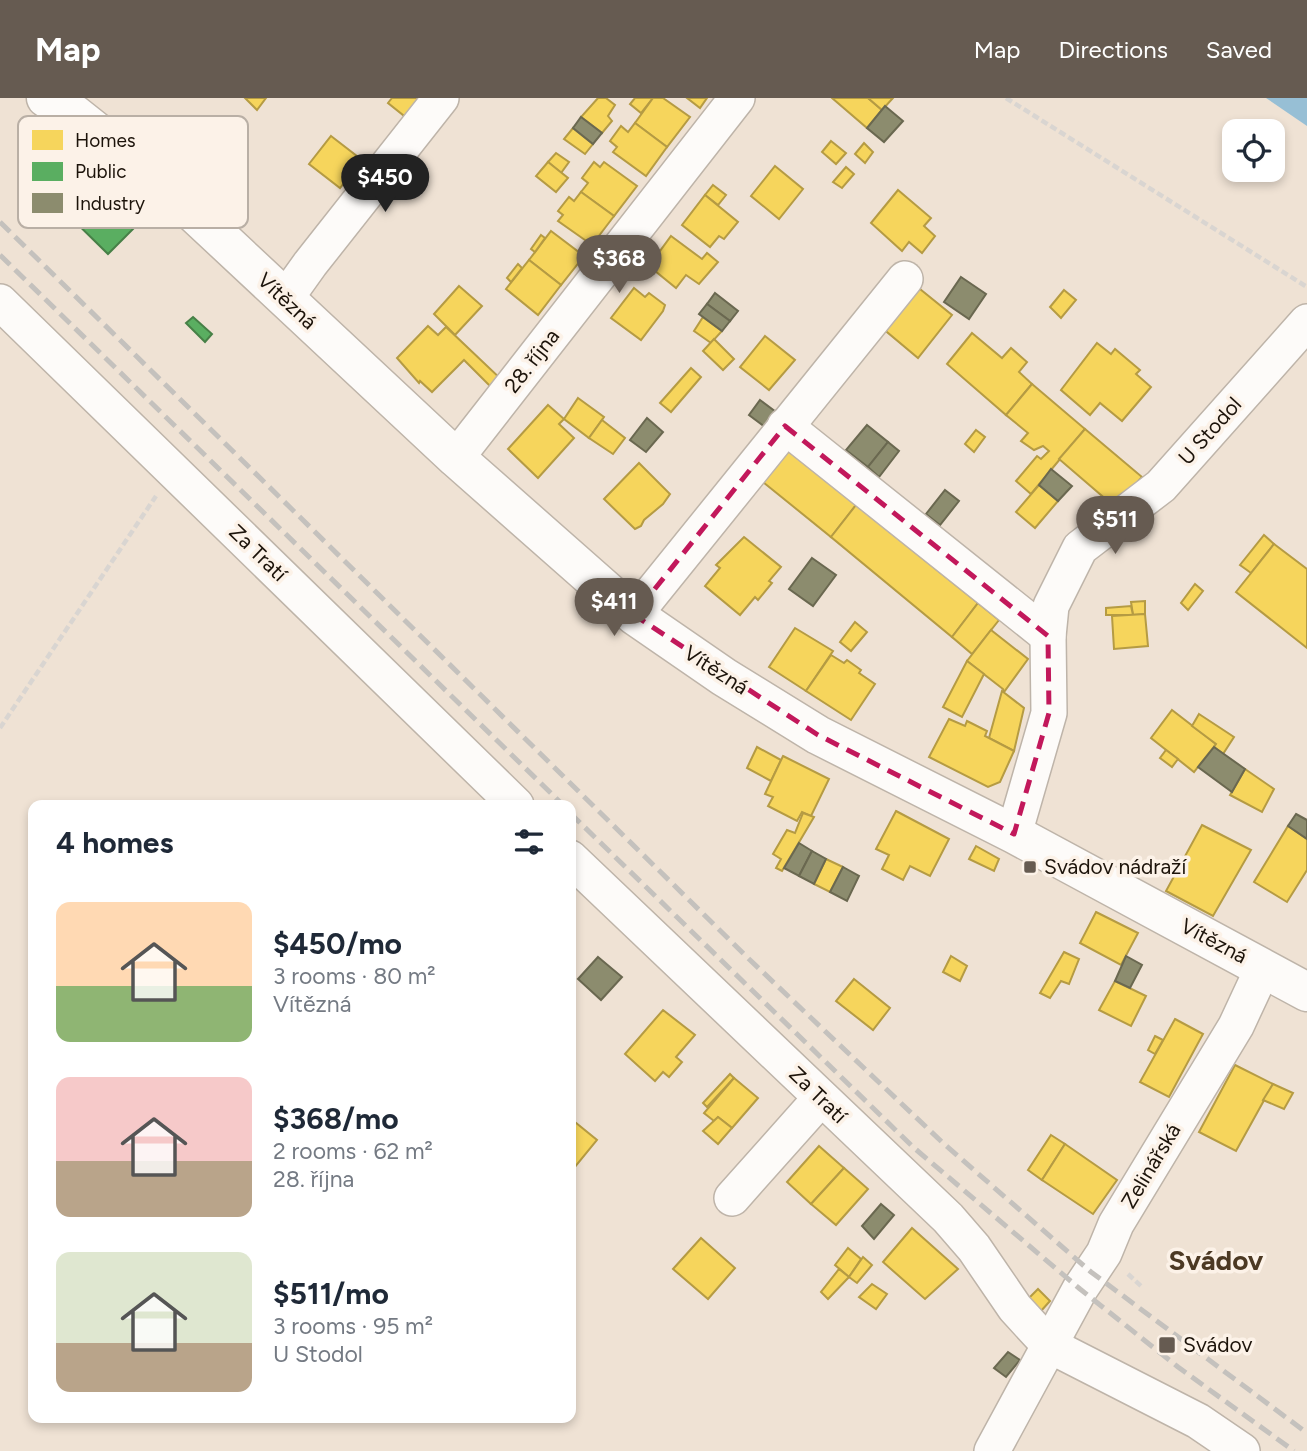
<!DOCTYPE html>
<meta charset="utf-8">
<style>
:root{--surface:#fff;--page:#f2f2f3;--text:#1f2937;--muted:#747a83;--accent:#665b51}
body{margin:0;font-family:Figtree,sans-serif;background:var(--page);color:var(--text);height:100vh;display:flex;flex-direction:column;font-size:26px;white-space:nowrap}
*{box-sizing:border-box;margin:0}
p{font-size:23px;color:var(--muted)}
.icon{flex:none;width:38px;height:38px;fill:none;stroke:currentColor;stroke-width:2;stroke-linecap:round;stroke-linejoin:round}
.map{position:relative;flex:1;overflow:hidden}
.sheet{position:absolute;left:28px;top:702px;width:548px;height:623px;display:flex;flex-direction:column;background:var(--surface);border-radius:14px;box-shadow:0 4px 10px #0003}
.sheet>*{flex:none}
.fabs{position:absolute;left:1222px;top:21px;display:grid;gap:14px}
.fabs a{display:grid;place-items:center;width:63px;height:63px;border-radius:14px;background:var(--surface);box-shadow:0 4px 10px #0003;font-size:35px}
.price{position:absolute;translate:-50% -60px;padding:0 16px;border-radius:24px;background:var(--accent);color:#fff;font-size:23px;line-height:46px;filter:drop-shadow(0 2px 4px #0008)}
.price::after{content:'';position:absolute;left:50%;top:42px;width:21px;height:16px;margin-left:-10px;background:inherit;clip-path:polygon(0 0,100% 0,50% 100%)}
.price.current{background:#222;color:#fff}
ul{padding:0;list-style:none}
li{display:flex;align-items:center;gap:21px;height:175px;padding:0 28px}
li span{display:grid;place-items:center;flex:none;width:196px;height:140px;border-radius:14px;color:#555}
li>.icon{margin-inline-start:auto}
span .icon{width:84px;height:84px;fill:#fffc;stroke-width:1}
li b{font-size:30px}
h2{display:flex;justify-content:space-between;align-items:center;height:84px;padding:0 28px;font-size:30px}
header{display:flex;align-items:center;gap:42px;box-sizing:border-box;height:98px;padding:0 35px;background:var(--accent);color:#fff}
header strong{font-size:33px}
nav{display:flex;gap:38px;margin-inline-start:auto;font-size:24px}
.map>svg:first-child{display:block}
.water{fill:#97bfd5}
.homes{fill:#f6d55c;stroke:#b59b43;stroke-width:2}
.public{fill:#5aae61;stroke:#478047;stroke-width:2}
.industry{fill:#8c8c6e;stroke:#6a6850;stroke-width:2}
.lines{fill:none;stroke-linecap:round;stroke-linejoin:round}
.minor-casing{stroke:#beb4a9;stroke-width:38}
.major-casing{stroke:#beb4a9;stroke-width:41}
.path{stroke:#d9d5d1;stroke-width:4.5;stroke-dasharray:7 3.5;stroke-linecap:butt}
.minor{stroke:#fdfbf9;stroke-width:35}
.major{stroke:#fdfbf9;stroke-width:38}
.rail{stroke:#c4c1bd;stroke-width:5;stroke-dasharray:14 7;stroke-linecap:butt}
.marked{fill:none;stroke:#c2185b;stroke-width:5;stroke-dasharray:14 9;stroke-linejoin:round}
.poi-dot{fill:#665b51;stroke:#fcf2e8;stroke-width:2.5}
.labels{text-anchor:middle;stroke-width:7;stroke-linejoin:round;paint-order:stroke}
.street-label{font-size:21px;fill:#1c130a;stroke:#fcf2e8}
.poi-label{font-size:21px;fill:#1c130a;stroke:#fcf2e8;text-anchor:start}
.district-label{font-size:28px;font-weight:bold;fill:#4c3923;stroke:#fcf2e8}
.key{fill:#fcf2e8;stroke:#b9afa5;stroke-width:2}
.key-label{font-size:19px;fill:#1c130a}
</style>
<header>
<strong>Map</strong>
<nav><a>Map</a><a>Directions</a><a>Saved</a></nav>
</header>
<div class="map">
<svg width="1307" height="1353" viewBox="0 0 1307 1353">
<rect width="100%" height="100%" fill="#efe2d4"/>
<path class="water" d="M1266,0H1307V28Z"/>
<g class="homes">
<path d="M245,0H266L257,12Z"/>
<path d="M392,0H434L413,25L388,5Z"/>
<path d="M598,0H606L615,7L608,18L612,23L602,35L581,19Z"/>
<path d="M635,0H653L641,15L630,6Z"/>
<path d="M653,0H663L690,19L667,49L635,25Z"/>
<path d="M687,0H707L700,10Z"/>
<path d="M832,0H868L882,12L867,30Z"/>
<path d="M868,0H893L882,12Z"/>
<path d="M635,25L667,49L646,78L613,54L617,49L610,43L621,28L628,34Z"/>
<path d="M573,30L593,46L585,56L564,41Z"/>
<path d="M331,38L362,62L340,90L309,66Z"/>
<path d="M831,43L846,55L836,66L822,54Z"/>
<path d="M864,45L873,54L865,65L855,56Z"/>
<path d="M556,55L569,64L561,75L548,64Z"/>
<path d="M548,64L568,80L556,94L536,78Z"/>
<path d="M594,64L600,69L604,64L637,88L614,118L581,94L588,85L582,80Z"/>
<path d="M775,68L803,91L779,121L751,98Z"/>
<path d="M846,69L854,76L842,90L833,84Z"/>
<path d="M713,87L726,97L718,107L705,97Z"/>
<path d="M898,92L931,120L924,128L935,138L922,155L909,144L902,153L871,125Z"/>
<path d="M581,94L614,118L592,147L558,123L563,117L558,113L569,99L574,103Z"/>
<path d="M705,97L738,124L724,141L719,138L710,149L682,127Z"/>
<path d="M551,133L584,158L561,187L529,162Z"/>
<path d="M541,137L545,140L535,154L531,151Z"/>
<path d="M671,138L702,161L707,155L718,164L699,186L686,177L676,190L649,168Z"/>
<path d="M529,162L561,187L538,217L506,191Z"/>
<path d="M518,166L522,170L511,184L507,180Z"/>
<path d="M915,187L952,217L918,260L881,229Z"/>
<path d="M459,188L482,208L455,237L434,216Z"/>
<path d="M634,190L645,199L649,195L665,207L663,213L641,242L611,220Z"/>
<path d="M1064,192L1076,202L1061,220L1050,209Z"/>
<path d="M703,219L722,233L711,245L694,233Z"/>
<path d="M428,228L438,237L446,229L503,283L495,293L464,262L432,294L420,283L419,285L397,260Z"/>
<path d="M972,235L1002,260L1011,250L1027,264L1019,274L1032,286L1006,317L947,266Z"/>
<path d="M765,238L795,262L769,292L740,269Z"/>
<path d="M714,241L734,261L723,272L703,253Z"/>
<path d="M1097,245L1111,256L1115,251L1140,272L1136,276L1151,289L1122,323L1100,305L1090,317L1061,292Z"/>
<path d="M691,270L701,279L671,314L660,305Z"/>
<path d="M1032,286L1085,331L1031,396L1016,383L1037,358L1041,361L1049,353L1043,348L1034,352L1021,343L1028,335L1006,317Z"/>
<path d="M578,300L604,319L589,340L564,321Z"/>
<path d="M548,307L564,321L559,326L574,340L538,380L508,351Z"/>
<path d="M602,322L625,340L613,356L589,340Z"/>
<path d="M1085,331L1142,379L1115,409L1059,361Z"/>
<path d="M976,332L985,339L974,354L965,346Z"/>
<path d="M782,348L856,407L831,439L758,380Z"/>
<path d="M639,365L670,396L663,406L644,422L641,428L635,431L604,401Z"/>
<path d="M1039,387L1058,403L1035,430L1016,414Z"/>
<path d="M856,407L978,505L952,539L831,439Z"/>
<path d="M1264,437L1274,446L1251,475L1240,467Z"/>
<path d="M744,439L781,469L769,483L772,485L758,502L755,499L740,517L705,488L720,470L716,467Z"/>
<path d="M1274,446L1307,471V550L1236,494Z"/>
<path d="M1195,486L1203,493L1188,512L1181,505Z"/>
<path d="M1145,503V516L1133,517L1131,504Z"/>
<path d="M978,505L999,522L972,556L952,539Z"/>
<path d="M1131,508L1133,517H1106V510Z"/>
<path d="M1145,516L1148,548L1114,551L1112,518Z"/>
<path d="M855,524L867,534L851,553L840,544Z"/>
<path d="M795,530L833,553L806,593L769,569Z"/>
<path d="M991,532L1028,561L1004,594L1003,591L967,563Z"/>
<path d="M831,557L844,565L847,562L861,572L859,575L875,586L851,622L806,593Z"/>
<path d="M967,563L984,576L962,619L943,609Z"/>
<path d="M1002,593L1024,610L1014,653L989,640Z"/>
<path d="M1172,612L1216,646L1194,674L1151,640Z"/>
<path d="M1199,616L1234,639L1223,656L1214,649L1216,646L1192,628Z"/>
<path d="M949,621L965,628L967,623L987,633L985,638L1014,653L1000,684L988,689L929,659Z"/>
<path d="M757,649L781,662L771,683L747,670Z"/>
<path d="M1166,652L1178,661L1172,669L1160,660Z"/>
<path d="M783,658L829,681L811,718L802,714L797,723L768,708L773,699L765,696Z"/>
<path d="M1245,671L1274,691L1262,714L1230,697Z"/>
<path d="M896,713L949,741L930,778L910,768L903,782L882,771L889,757L876,751Z"/>
<path d="M803,715L814,719L782,773L776,770L781,761L773,756L787,732L795,735Z"/>
<path d="M1202,727L1251,752L1213,818L1166,793Z"/>
<path d="M1288,728L1307,741V772L1287,804L1254,784Z"/>
<path d="M976,748L999,761L994,773L969,761Z"/>
<path d="M826,761L843,769L830,794L814,786Z"/>
<path d="M1096,814L1138,835L1121,867L1080,845Z"/>
<path d="M1064,854L1079,861L1069,886L1061,883L1050,900L1040,895Z"/>
<path d="M951,858L967,868L960,883L943,874Z"/>
<path d="M854,881L890,910L873,932L836,903Z"/>
<path d="M1115,883L1146,898L1131,928L1099,912Z"/>
<path d="M663,912L695,937L676,959L682,964L669,979L663,974L655,983L625,956Z"/>
<path d="M1175,921L1203,936L1169,999L1140,984Z"/>
<path d="M1155,938L1163,942L1155,956L1148,952Z"/>
<path d="M1235,967L1273,986L1236,1053L1199,1034Z"/>
<path d="M730,976L734,980L707,1009L703,1005Z"/>
<path d="M734,980L758,1000L732,1030L718,1019L714,1023L704,1015Z"/>
<path d="M1273,986L1293,995L1284,1011L1263,1002Z"/>
<path d="M718,1019L732,1030L718,1046L703,1033Z"/>
<path d="M570,1020L597,1042L570,1075Z"/>
<path d="M1051,1037L1065,1046L1042,1082L1028,1072Z"/>
<path d="M1065,1046L1117,1082L1093,1116L1042,1082Z"/>
<path d="M819,1048L844,1070L811,1106L787,1084Z"/>
<path d="M844,1070L868,1091L836,1127L811,1106Z"/>
<path d="M912,1130L958,1171L925,1201L883,1164Z"/>
<path d="M701,1140L735,1170L708,1201L673,1171Z"/>
<path d="M848,1150L861,1161L849,1179L835,1167Z"/>
<path d="M863,1159L872,1167L857,1185L849,1179Z"/>
<path d="M839,1171L849,1179L828,1201L821,1194Z"/>
<path d="M872,1186L887,1196L876,1211L859,1199Z"/>
<path d="M1038,1191L1050,1203L1041,1213L1028,1201Z"/>
</g>
<g class="public">
<path d="M85,83L133,131L108,156L60,109Z"/>
<path d="M193,219L212,236L205,244L186,225Z"/>
</g>
<g class="industry">
<path d="M885,8L903,23L884,44L867,30Z"/>
<path d="M581,19L602,35L593,46L573,30Z"/>
<path d="M961,179L986,196L969,221L944,204Z"/>
<path d="M715,195L738,213L730,223L707,206Z"/>
<path d="M707,206L730,223L722,233L699,216Z"/>
<path d="M760,302L780,317L769,332L749,317Z"/>
<path d="M647,320L663,334L646,354L630,342Z"/>
<path d="M867,327L888,344L868,369L846,352Z"/>
<path d="M888,344L899,353L879,379L868,369Z"/>
<path d="M1051,371L1072,388L1058,403L1039,387Z"/>
<path d="M945,392L959,403L940,427L926,416Z"/>
<path d="M812,460L836,477L813,508L789,491Z"/>
<path d="M1214,649L1245,671L1232,694L1198,669Z"/>
<path d="M1296,716L1307,722V741L1288,728Z"/>
<path d="M799,745L812,753L799,778L784,770Z"/>
<path d="M812,753L826,761L814,786L799,778Z"/>
<path d="M843,769L859,778L847,803L830,794Z"/>
<path d="M1126,858L1142,867L1130,890L1115,883Z"/>
<path d="M598,859L622,879L601,902L578,881Z"/>
<path d="M881,1106L894,1117L874,1141L862,1128Z"/>
<path d="M1008,1254L1020,1262L1006,1279L994,1270Z"/>
</g>
<g class="lines">
<g class="minor-casing">
<g id="minor">
<path d="M285,201L310,166L441,0"/>
<path d="M0,204L516,707"/>
<path d="M785,328L1048,538"/>
<path d="M456,360L737,0"/>
<path d="M634,517L905,181"/>
<path d="M1014,736L1049,615L1048,538L1051,508L1080,450L1161,388L1307,224"/>
<path d="M570,760L948,1120L974,1150L1015,1210L1049,1247L1198,1323L1242,1353"/>
<path d="M732,1100L821,1000"/>
<path d="M992,1353L1080,1191L1104,1155L1116,1126L1236,928L1263,870"/>
</g>
</g>
<g class="major-casing">
<path id="major" d="M46,0L74,16L166,89L456,360L634,517L724,579L818,637L1014,736L1307,894"/>
</g>
<g class="path">
<path d="M1006,0L1307,189"/>
<path d="M0,630L156,398"/>
<path d="M1128,1176L1141,1188"/>
</g>
<use href="#minor" class="minor"/>
<use href="#major" class="major"/>
<g class="rail">
<path d="M0,124L750,862L943,1045L1091,1174L1307,1335"/>
<path d="M0,157L563,707"/>
<path d="M570,715L913,1049L1080,1191L1178,1269L1294,1353"/>
</g>
</g>
<path class="marked" d="M785,328L1048,538L1049,615L1014,736L818,637L634,517Z"/>
<g class="poi-dot">
<rect x="1023" y="762" width="14" height="14" rx="3.5"/>
<rect x="1158" y="1238" width="18" height="18" rx="3.5"/>
</g>
<g class="labels">
<g class="street-label">
<text transform="translate(287 203) rotate(43)" y="7">Vítězná</text>
<text transform="translate(532 263) rotate(-52)" y="7">28. října</text>
<text transform="translate(1210 333) rotate(-48)" y="7">U Stodol</text>
<text transform="translate(258 455) rotate(44)" y="7">Za Tratí</text>
<text transform="translate(716 572) rotate(33)" y="7">Vítězná</text>
<text transform="translate(1214 843) rotate(28)" y="7">Vítězná</text>
<text transform="translate(818 997) rotate(44)" y="7">Za Tratí</text>
<text transform="translate(1151 1068) rotate(-59)" y="7">Zelinářská</text>
</g>
<g class="poi-label">
<text x="1044" y="776">Svádov nádraží</text>
<text x="1183" y="1254">Svádov</text>
</g>
<g class="district-label">
<text x="1216" y="1172">Svádov</text>
</g>
</g>
<rect x="18" y="18" width="230" height="112" rx="10" class="key"/>
<rect x="32" y="32" width="31" height="20" fill="#f6d55c"/>
<rect x="32" y="64" width="31" height="19" fill="#5aae61"/>
<rect x="32" y="95" width="31" height="20" fill="#8c8c6e"/>
<g class="key-label">
<text x="75" y="49">Homes</text>
<text x="75" y="80">Public</text>
<text x="75" y="112">Industry</text>
</g>
</svg>
<div class="fabs">
<a><svg class="icon" aria-label="locate" viewBox="0 0 24 24"><circle cx="12" cy="12" r="6"/><path d="M12 2v4M12 18v4M2 12h4M18 12h4"/></svg></a>
</div>
<b class="price current" style="left:385px;top:116px">$450</b>
<b class="price" style="left:619px;top:197px">$368</b>
<b class="price" style="left:1115px;top:458px">$511</b>
<b class="price" style="left:614px;top:540px">$411</b>
<section class="sheet">
<h2>4 homes<svg class="icon" aria-label="filters" viewBox="0 0 24 24"><path d="M4 7h16M4 17h16"/><circle cx="9" cy="7" r="2"/><circle cx="15" cy="17" r="2"/></svg></h2>
<ul>
<li><span style="background:linear-gradient(#ffd9b3 60%,#8fb573 0)"><svg class="icon" aria-label="home" viewBox="0 0 24 24"><path d="M3 11l9-7 9 7M6 9v11h12V9"/></svg></span><div><b>$450/mo</b><p>3 rooms · 80 m²</p><p>Vítězná</p></div></li>
<li><span style="background:linear-gradient(#f6c9c9 60%,#b9a48a 0)"><svg class="icon" aria-label="home" viewBox="0 0 24 24"><path d="M3 11l9-7 9 7M6 9v11h12V9"/></svg></span><div><b>$368/mo</b><p>2 rooms · 62 m²</p><p>28. října</p></div></li>
<li><span style="background:linear-gradient(#dfe7d0 65%,#b9a48a 0)"><svg class="icon" aria-label="home" viewBox="0 0 24 24"><path d="M3 11l9-7 9 7M6 9v11h12V9"/></svg></span><div><b>$511/mo</b><p>3 rooms · 95 m²</p><p>U Stodol</p></div></li>
</ul>
</section>
</div>
